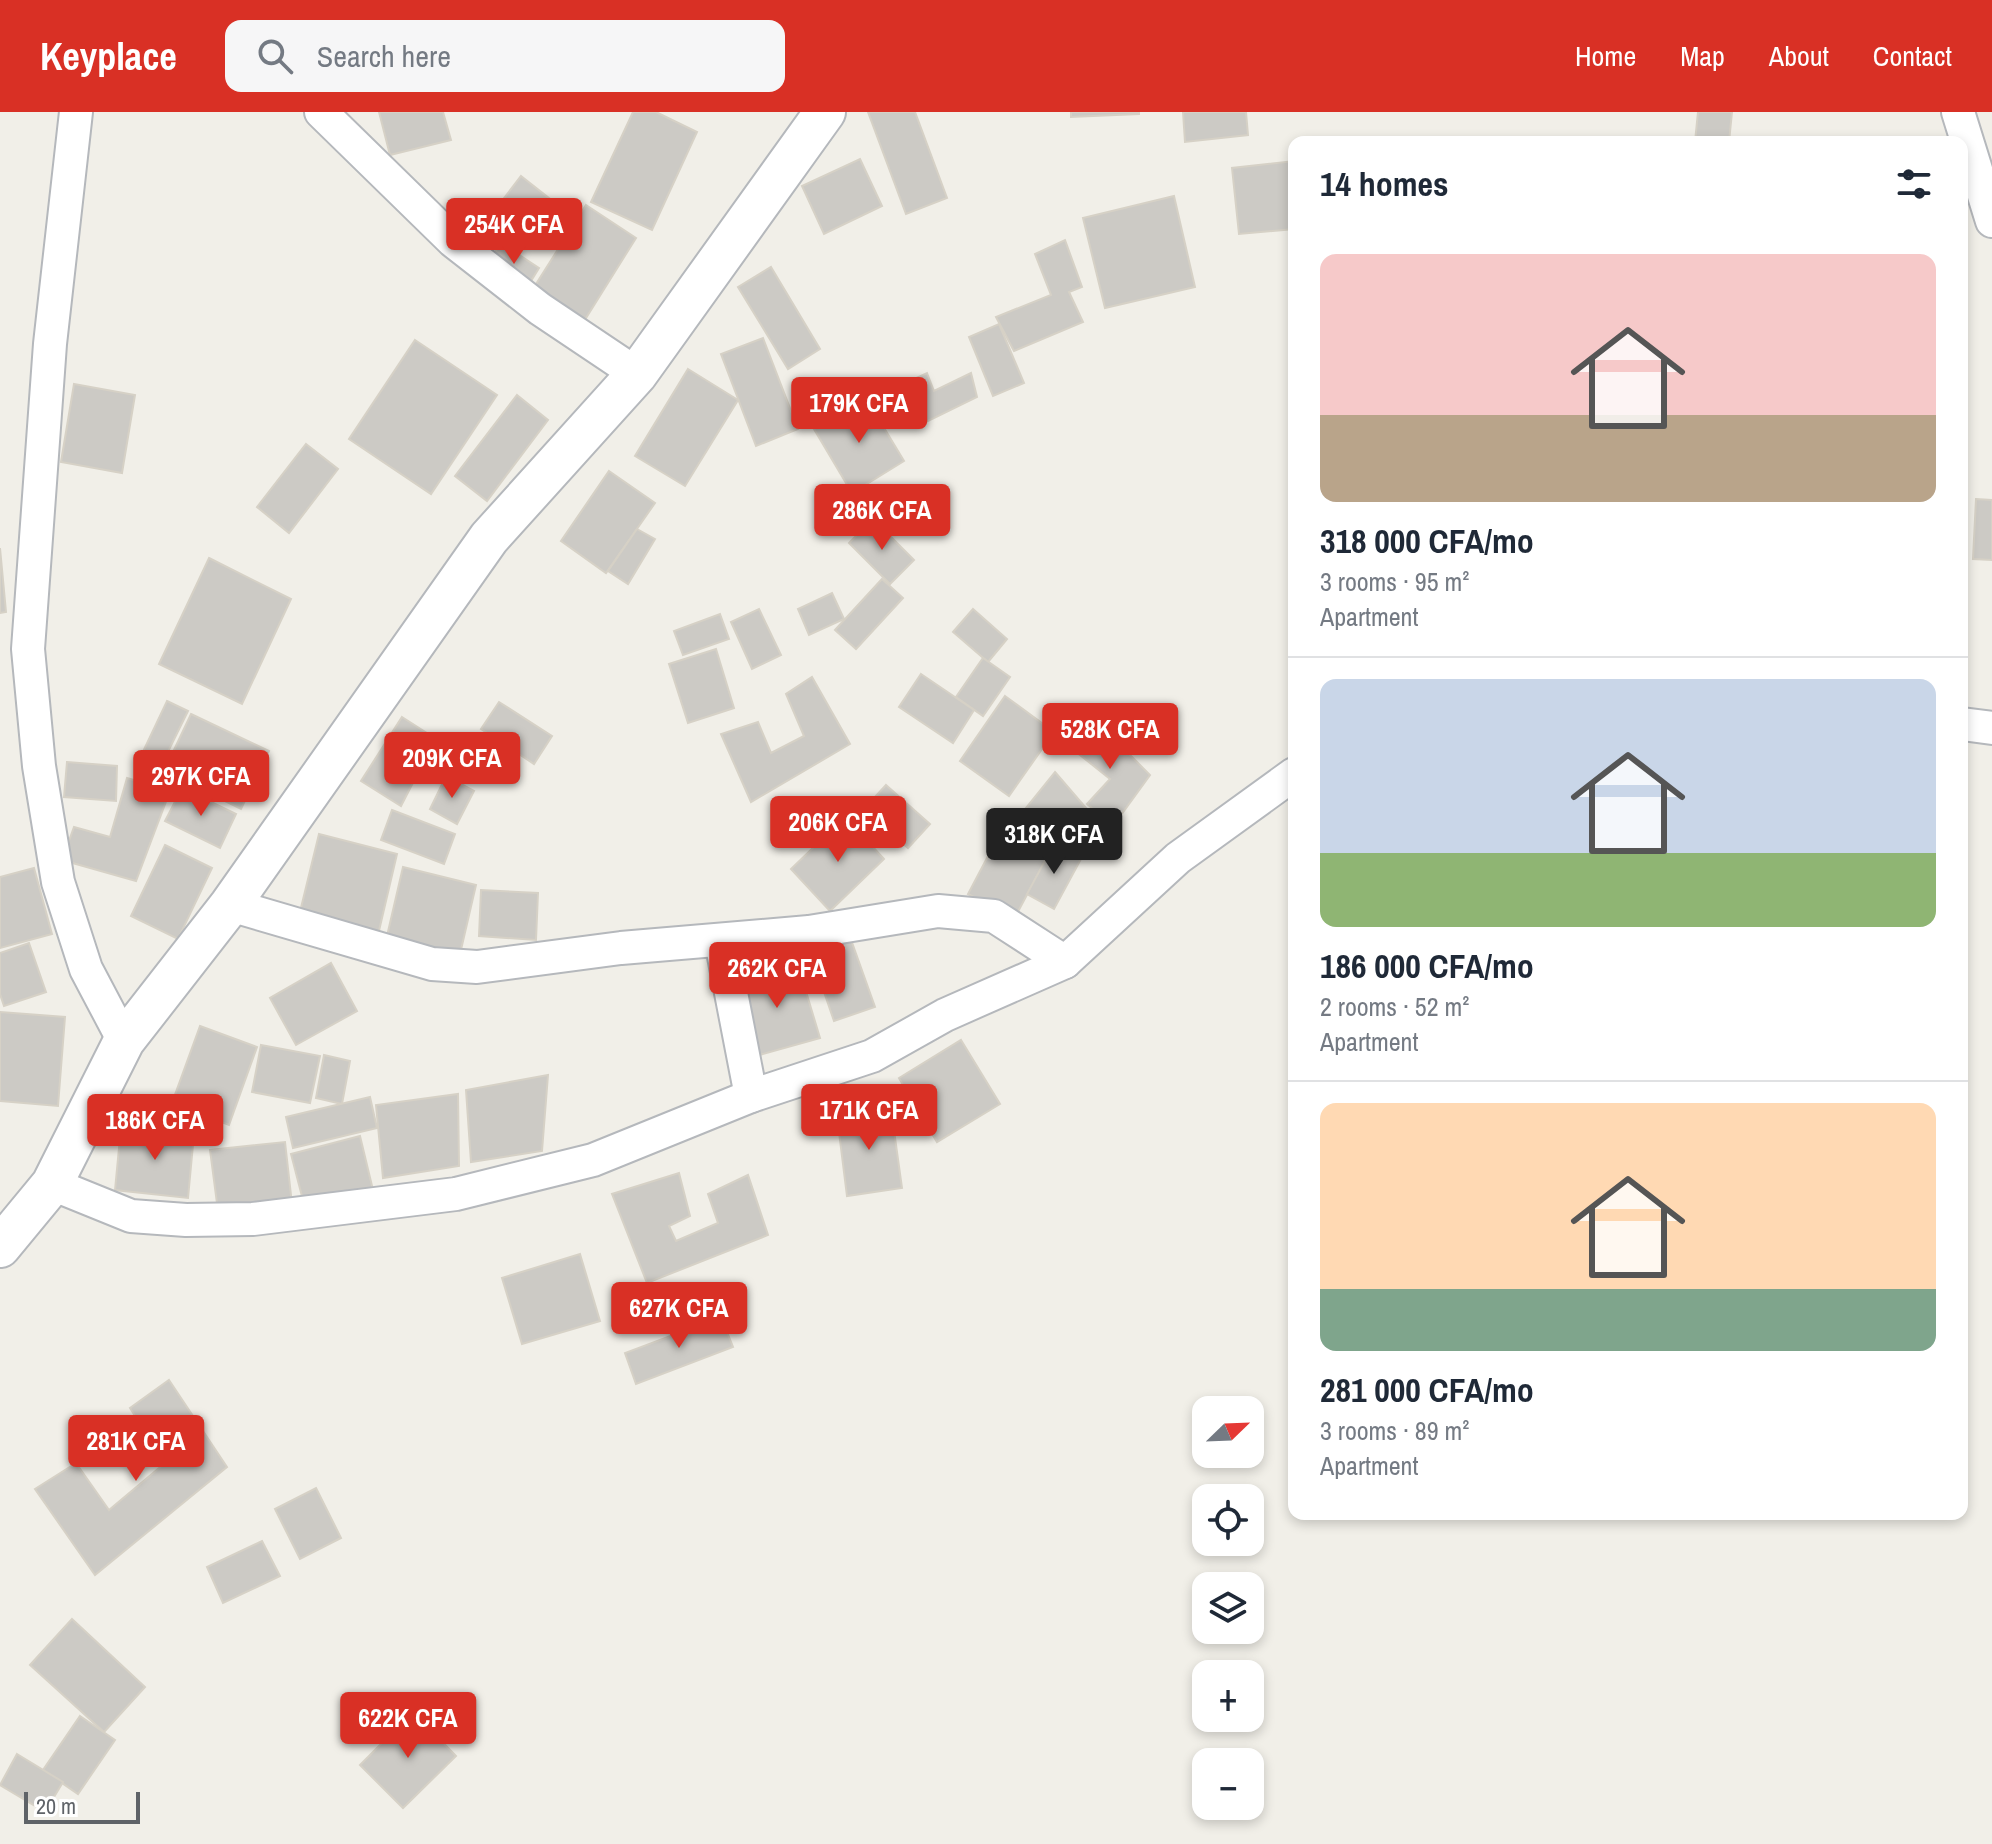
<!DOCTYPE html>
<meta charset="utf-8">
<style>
:root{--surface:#fff;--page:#f6f6f7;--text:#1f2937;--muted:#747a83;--line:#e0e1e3;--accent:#d93025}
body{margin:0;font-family:"Archivo Narrow",sans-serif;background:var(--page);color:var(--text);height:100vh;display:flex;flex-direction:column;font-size:30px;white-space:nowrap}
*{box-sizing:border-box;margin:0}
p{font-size:26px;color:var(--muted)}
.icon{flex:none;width:44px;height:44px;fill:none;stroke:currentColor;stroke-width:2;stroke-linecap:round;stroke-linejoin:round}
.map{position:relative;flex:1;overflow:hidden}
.panel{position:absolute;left:1288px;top:24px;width:680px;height:1384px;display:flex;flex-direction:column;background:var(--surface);border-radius:16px;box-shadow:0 4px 12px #0003}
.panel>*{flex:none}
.needle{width:52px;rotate:67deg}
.tools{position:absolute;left:1192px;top:1284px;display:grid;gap:16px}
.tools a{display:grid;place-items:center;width:72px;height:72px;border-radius:16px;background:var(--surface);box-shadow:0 4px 12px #0003;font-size:40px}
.scale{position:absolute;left:24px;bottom:20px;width:116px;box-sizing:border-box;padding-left:8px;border:4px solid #5f6368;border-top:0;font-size:22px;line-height:28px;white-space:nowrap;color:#5f6368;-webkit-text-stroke:6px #fff;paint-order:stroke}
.price{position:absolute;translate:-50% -68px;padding:0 18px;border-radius:8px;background:var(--accent);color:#fff;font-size:26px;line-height:52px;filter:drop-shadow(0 2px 4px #0008)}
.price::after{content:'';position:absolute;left:50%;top:48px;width:24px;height:18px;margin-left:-12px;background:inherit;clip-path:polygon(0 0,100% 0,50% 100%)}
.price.active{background:#222;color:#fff}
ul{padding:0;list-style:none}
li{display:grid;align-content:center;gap:16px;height:424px;padding:0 32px}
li+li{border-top:2px solid var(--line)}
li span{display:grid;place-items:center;height:248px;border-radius:16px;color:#555}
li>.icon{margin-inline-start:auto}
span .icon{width:144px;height:144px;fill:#fffc;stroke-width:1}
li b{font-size:34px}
h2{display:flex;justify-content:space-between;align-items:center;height:96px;padding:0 32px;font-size:34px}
header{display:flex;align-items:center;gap:48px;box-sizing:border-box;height:112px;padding:0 40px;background:var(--accent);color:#fff}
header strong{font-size:38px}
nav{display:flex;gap:44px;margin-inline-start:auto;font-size:28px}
.search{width:560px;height:72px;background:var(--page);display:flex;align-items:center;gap:20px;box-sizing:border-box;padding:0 28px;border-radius:16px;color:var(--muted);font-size:30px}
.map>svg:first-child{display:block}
.building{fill:#cccac5;stroke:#d6d1c6;stroke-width:2}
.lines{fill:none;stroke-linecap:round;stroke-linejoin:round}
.minor-casing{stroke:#b5b8bc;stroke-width:36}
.tertiary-casing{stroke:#b5b8bc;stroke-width:44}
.minor{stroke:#fff;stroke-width:32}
.tertiary{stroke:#fff;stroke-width:40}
</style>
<header>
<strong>Keyplace</strong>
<div class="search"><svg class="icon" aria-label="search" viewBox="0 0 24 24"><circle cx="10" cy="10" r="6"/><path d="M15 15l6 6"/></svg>Search here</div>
<nav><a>Home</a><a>Map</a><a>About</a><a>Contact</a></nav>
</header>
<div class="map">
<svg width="1992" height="1732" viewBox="0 0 1992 1732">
<rect width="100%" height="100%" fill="#f1efe8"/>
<g class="building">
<path d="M379,0H443L451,28L390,43Z"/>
<path d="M633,0H656L697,20L652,118L591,90Z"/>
<path d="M868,0H915L947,86L906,102Z"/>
<path d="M1071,0H1139V2L1071,5Z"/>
<path d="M1183,0H1246L1248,23L1185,30Z"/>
<path d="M1698,0H1732L1729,30H1695Z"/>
<path d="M860,47L882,94L824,122L802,74Z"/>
<path d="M1294,49V117L1239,122L1232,56Z"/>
<path d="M521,64L554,90L518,137L485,111Z"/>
<path d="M1174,84L1195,175L1105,196L1083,106Z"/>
<path d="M586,93L636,126L581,214L531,180Z"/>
<path d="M1065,128L1082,175L1069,180L1083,210L1014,239L996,205L1051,183L1035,142Z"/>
<path d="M501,131L539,156L526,177L488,151Z"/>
<path d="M771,155L820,237L788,257L738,175Z"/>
<path d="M999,212L1024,271L993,284L969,225Z"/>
<path d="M763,226L798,317L756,334L721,242Z"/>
<path d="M415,228L497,283L431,382L349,327Z"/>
<path d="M688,257L738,288L685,374L635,344Z"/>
<path d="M927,261L934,279L971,261L977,285L920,313L901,273Z"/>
<path d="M74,272L135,283L122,361L61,350Z"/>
<path d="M517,283L548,308L487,389L455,364Z"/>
<path d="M866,286L904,349L852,381L814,317Z"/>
<path d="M306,332L338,357L289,421L257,395Z"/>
<path d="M609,359L655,391L606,461L561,429Z"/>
<path d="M1976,387L1992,388V448L1973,447Z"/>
<path d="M873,407L914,448L890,472L849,431Z"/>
<path d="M637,417L655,427L628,472L608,459Z"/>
<path d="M0,436L6,500L0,501Z"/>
<path d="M209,446L291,487L242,592L159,552Z"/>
<path d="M882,467L903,486L856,537L835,518Z"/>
<path d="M832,481L844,507L809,523L798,497Z"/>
<path d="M759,497L781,543L752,557L731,510Z"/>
<path d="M973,497L1007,527L988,550L953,520Z"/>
<path d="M720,502L729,527L683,543L674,519Z"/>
<path d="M716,537L734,596L688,611L669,552Z"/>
<path d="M983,546L1010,565L983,604L956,585Z"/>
<path d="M921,562L974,598L953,631L899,595Z"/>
<path d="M812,565L850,632L751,690L721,622L758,610L771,641L804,624L786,582Z"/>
<path d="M1005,584L1054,620L1009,684L960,649Z"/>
<path d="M167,589L188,599L160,656L140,646Z"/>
<path d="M499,590L552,624L534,652L481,617Z"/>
<path d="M191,602L269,639L241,697L164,659Z"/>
<path d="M402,605L458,641L439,666L420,657L401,694L361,669Z"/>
<path d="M1093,606L1150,663L1113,714L1087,692L1110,667L1070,635Z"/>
<path d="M67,650L117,654L116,689L64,685Z"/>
<path d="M1055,660L1105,718L1081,735L1052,707L1037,722L1017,707Z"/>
<path d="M446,664L474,679L457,712L430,697Z"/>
<path d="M127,666L170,679L136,769L62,748L74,715L110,725Z"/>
<path d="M886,673L930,712L908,736L864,697Z"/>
<path d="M182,676L236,702L220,736L165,709Z"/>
<path d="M392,698L455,722L444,752L381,728Z"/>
<path d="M845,705L884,747L830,799L791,757Z"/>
<path d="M1007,708L1053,734L1014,807L968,782Z"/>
<path d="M319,722L397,742L378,823L299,804Z"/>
<path d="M1054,732L1081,747L1054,797L1027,782Z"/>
<path d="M165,733L212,756L178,827L131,804Z"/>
<path d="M403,755L476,773L460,842L387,824Z"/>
<path d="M34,756L52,822L0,836V765Z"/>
<path d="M481,778L538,781L536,828L479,824Z"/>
<path d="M849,822L875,895L834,909L809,836Z"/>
<path d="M29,831L46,880L4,894L0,882V841Z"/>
<path d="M331,851L357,899L296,933L270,886Z"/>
<path d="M798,853L820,926L756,944L735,870Z"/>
<path d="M0,900L65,905L58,994L0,989Z"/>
<path d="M200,914L257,935L229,1013L172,991Z"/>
<path d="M961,928L1000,992L937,1030L899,966Z"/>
<path d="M261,933L320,944L310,991L252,980Z"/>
<path d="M324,943L350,949L342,992L316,986Z"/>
<path d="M548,963L542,1039L471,1050L466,978Z"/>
<path d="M458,982L459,1054L383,1066L376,993Z"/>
<path d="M370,985L377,1016L293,1036L286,1005Z"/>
<path d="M891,997L902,1076L847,1084L837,1004Z"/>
<path d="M121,1015L194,1022L188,1086L115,1078Z"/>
<path d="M360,1024L373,1078L305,1096L291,1042Z"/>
<path d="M285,1030L292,1092L218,1099L210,1038Z"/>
<path d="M679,1061L690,1104L669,1114L676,1129L718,1111L708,1082L748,1063L768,1123L647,1171L612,1082Z"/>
<path d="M580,1142L600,1209L522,1232L502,1166Z"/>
<path d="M721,1205L733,1235L636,1272L625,1241Z"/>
<path d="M169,1268L227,1355L95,1463L35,1377L76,1351L109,1398L165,1351L130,1296Z"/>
<path d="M316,1376L341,1426L300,1447L275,1397Z"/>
<path d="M262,1429L280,1464L223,1491L207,1455Z"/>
<path d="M72,1507L145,1575L104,1620L30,1553Z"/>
<path d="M413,1600L456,1644L403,1696L360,1653Z"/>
<path d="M80,1604L115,1628L78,1682L43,1658Z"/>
<path d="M17,1642L63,1670L45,1700L0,1673Z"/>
</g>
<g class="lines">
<g class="minor-casing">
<g id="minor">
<path d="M76,0L50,232L28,537L39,654L58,770L86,857L124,929"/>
<path d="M321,0L453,129L540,197L637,262"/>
<path d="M1958,0L1992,109"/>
<path d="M1962,612L1992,616"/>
<path d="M230,793L432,852L477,855L621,836L809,820L938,799L994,804L1065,850"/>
<path d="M721,829L751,984"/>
<path d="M52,1072L131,1104L186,1108L253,1107L456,1082L593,1048L751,984L872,944L945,903L1065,850L1178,746L1294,662"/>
</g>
</g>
<g class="tertiary-casing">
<path id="tertiary" d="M0,1135L52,1072L124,929L230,793L489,426L637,262L825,0"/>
</g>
<use href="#minor" class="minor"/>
<use href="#tertiary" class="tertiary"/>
</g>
</svg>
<div class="tools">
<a><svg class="needle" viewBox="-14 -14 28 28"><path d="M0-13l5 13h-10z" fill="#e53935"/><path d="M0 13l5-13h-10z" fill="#747a83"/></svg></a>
<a><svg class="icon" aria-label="locate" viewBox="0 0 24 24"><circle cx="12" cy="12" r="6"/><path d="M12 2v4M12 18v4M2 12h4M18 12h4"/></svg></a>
<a><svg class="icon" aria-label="layers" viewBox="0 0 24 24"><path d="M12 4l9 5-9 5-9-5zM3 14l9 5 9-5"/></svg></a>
<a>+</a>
<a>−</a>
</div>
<div class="scale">20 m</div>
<b class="price" style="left:514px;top:154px">254K CFA</b>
<b class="price" style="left:859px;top:333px">179K CFA</b>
<b class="price" style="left:882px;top:440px">286K CFA</b>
<b class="price" style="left:1110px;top:659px">528K CFA</b>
<b class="price" style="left:452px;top:688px">209K CFA</b>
<b class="price" style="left:201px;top:706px">297K CFA</b>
<b class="price" style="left:838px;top:752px">206K CFA</b>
<b class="price active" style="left:1054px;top:764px">318K CFA</b>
<b class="price" style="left:777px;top:898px">262K CFA</b>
<b class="price" style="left:869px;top:1040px">171K CFA</b>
<b class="price" style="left:155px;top:1050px">186K CFA</b>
<b class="price" style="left:679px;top:1238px">627K CFA</b>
<b class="price" style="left:136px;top:1371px">281K CFA</b>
<b class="price" style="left:408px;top:1648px">622K CFA</b>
<section class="panel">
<h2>14 homes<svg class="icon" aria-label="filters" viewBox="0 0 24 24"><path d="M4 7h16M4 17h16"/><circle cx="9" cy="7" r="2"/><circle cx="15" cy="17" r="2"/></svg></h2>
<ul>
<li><span style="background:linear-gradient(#f6c9c9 65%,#b9a48a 0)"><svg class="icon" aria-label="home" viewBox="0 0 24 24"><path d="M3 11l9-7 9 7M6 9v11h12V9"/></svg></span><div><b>318 000 CFA/mo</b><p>3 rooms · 95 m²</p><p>Apartment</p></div></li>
<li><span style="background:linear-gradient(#c9d6e8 70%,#8fb573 0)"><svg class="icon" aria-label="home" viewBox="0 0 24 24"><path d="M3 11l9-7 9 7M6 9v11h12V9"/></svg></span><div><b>186 000 CFA/mo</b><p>2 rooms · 52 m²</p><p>Apartment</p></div></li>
<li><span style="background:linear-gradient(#ffd9b3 75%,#7fa58c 0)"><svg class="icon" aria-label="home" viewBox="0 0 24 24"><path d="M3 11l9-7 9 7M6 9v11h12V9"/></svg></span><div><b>281 000 CFA/mo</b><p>3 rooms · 89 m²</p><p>Apartment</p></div></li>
</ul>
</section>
</div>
